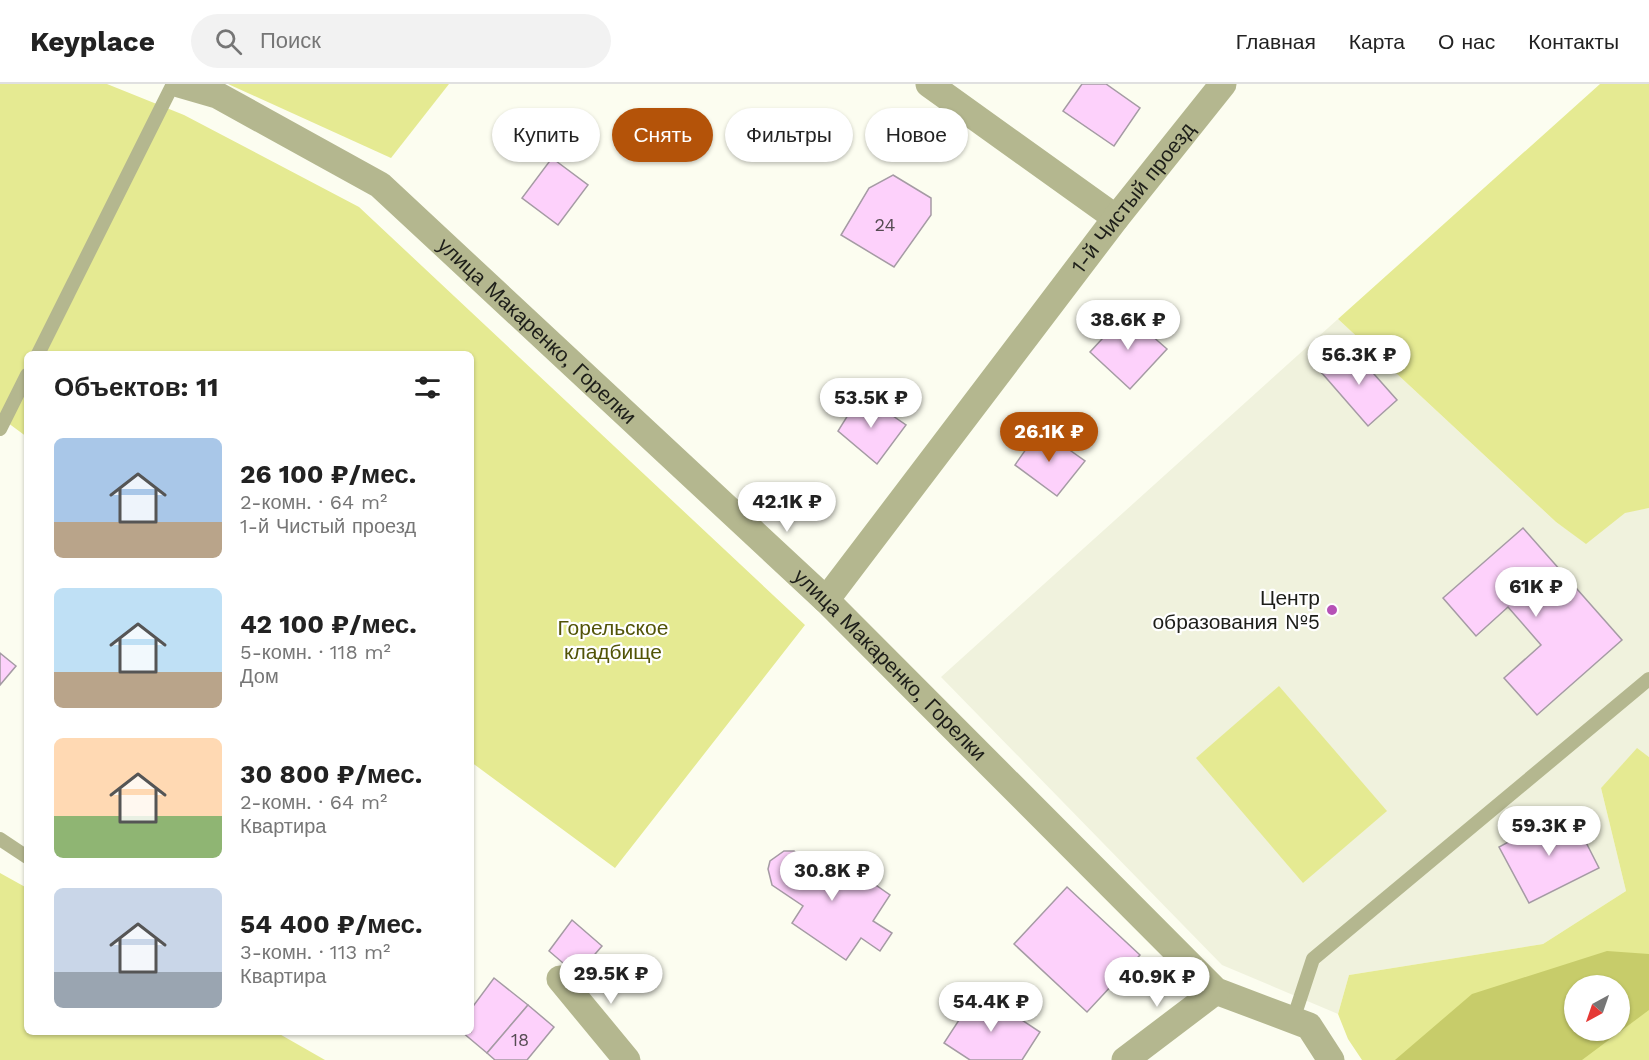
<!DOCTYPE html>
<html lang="ru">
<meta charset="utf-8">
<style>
:root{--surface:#fff;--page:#f2f2f2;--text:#222;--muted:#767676;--line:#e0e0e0;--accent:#b45309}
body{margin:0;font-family:"Work Sans",sans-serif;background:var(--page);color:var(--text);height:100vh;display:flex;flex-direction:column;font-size:22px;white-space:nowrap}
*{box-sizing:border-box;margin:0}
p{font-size:20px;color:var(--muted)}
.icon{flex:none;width:33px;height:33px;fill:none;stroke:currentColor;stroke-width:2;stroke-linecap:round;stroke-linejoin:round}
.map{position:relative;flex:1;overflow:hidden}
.sheet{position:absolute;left:24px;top:267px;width:450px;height:684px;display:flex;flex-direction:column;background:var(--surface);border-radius:9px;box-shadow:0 2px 4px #0004}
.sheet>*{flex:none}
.top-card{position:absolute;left:492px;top:24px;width:570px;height:54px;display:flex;gap:12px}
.needle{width:39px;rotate:220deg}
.buttons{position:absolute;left:1564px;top:891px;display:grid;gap:12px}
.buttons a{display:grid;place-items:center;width:66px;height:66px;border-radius:50%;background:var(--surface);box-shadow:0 2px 4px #0004;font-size:30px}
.price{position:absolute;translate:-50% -51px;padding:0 14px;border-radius:21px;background:#fff;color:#222;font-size:20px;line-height:39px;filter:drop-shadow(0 2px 3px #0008)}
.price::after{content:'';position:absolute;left:50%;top:36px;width:18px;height:14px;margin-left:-9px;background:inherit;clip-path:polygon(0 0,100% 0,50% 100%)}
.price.on{background:var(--accent);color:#fff}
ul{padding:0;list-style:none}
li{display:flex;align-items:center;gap:18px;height:150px;padding:0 30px}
li span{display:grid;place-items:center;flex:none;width:168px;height:120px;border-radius:9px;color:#555}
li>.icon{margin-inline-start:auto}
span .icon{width:72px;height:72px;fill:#fffc;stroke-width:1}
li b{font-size:26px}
h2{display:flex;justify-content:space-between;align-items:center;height:72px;padding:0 30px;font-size:26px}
.chip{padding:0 21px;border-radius:27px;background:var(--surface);box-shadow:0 2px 4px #0004;font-size:21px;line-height:54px}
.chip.on{background:var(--accent);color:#fff}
header{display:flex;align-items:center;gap:36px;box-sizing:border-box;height:84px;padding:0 30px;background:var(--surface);border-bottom:2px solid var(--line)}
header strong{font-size:28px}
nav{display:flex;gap:33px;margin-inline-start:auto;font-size:21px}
.search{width:420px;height:54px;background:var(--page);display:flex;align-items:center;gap:15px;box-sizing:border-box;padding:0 21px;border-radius:33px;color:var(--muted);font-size:22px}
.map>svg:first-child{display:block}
.built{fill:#f0f2dd}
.green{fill:#e5ea92;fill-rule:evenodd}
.water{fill:#c7cc6a;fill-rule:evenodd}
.building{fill:#fdd1fb;stroke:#a59ba4;stroke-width:1.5}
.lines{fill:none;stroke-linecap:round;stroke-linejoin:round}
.lane{stroke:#b4b78f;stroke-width:14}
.street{stroke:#b4b78f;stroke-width:27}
.poi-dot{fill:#b651b6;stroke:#fff;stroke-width:2}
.labels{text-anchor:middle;stroke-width:4.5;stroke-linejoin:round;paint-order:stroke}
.number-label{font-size:18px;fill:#554b52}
.street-label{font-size:21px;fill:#1d1e19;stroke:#fff}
.poi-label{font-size:21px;fill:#1d1e19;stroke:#fff;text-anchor:end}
.park-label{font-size:21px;fill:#525407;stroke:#fff}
</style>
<header>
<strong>Keyplace</strong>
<div class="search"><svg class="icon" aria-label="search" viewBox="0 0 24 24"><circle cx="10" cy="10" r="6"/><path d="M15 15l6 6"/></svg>Поиск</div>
<nav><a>Главная</a><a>Карта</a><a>О нас</a><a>Контакты</a></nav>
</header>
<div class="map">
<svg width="1649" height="976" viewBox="0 0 1649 976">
<rect width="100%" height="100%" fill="#fcfdf0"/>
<path class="built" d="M1338,235L1556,438L1586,459L1625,428L1649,424V673L1637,665L1601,704L1626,807L1543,860L1349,891L1338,930L1222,881L941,593Z"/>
<g class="green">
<path d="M0,0H107L184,31L359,123L805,541L615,784L471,678V270H27V353L0,333Z"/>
<path d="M228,0H449L391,74Z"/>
<path d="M1600,0H1649V424L1625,429L1586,460L1556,438L1338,235Z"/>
<path d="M1279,602L1387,727L1303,799L1196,674Z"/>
<path d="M1637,664L1649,673V976H1362L1348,955L1338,930L1349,891L1543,860L1626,807L1601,704ZM1575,902H1620V946H1575Z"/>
<path d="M0,789L27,804V948H276L325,976H0Z"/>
</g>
<path class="water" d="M1607,867L1649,870V926L1582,976H1395L1472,910ZM1575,902H1620V946H1575Z"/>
<g class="building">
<path d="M1082,0H1106L1140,24L1114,62L1063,27Z"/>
<path d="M552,74L588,101L558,141L522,114Z"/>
<path d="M893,91L931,114V131L894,183L841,151L869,104Z"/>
<path d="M1126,229L1167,265L1130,305L1090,268Z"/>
<path d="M1350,263L1397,316L1368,342L1321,288Z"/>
<path d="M861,310L906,341L877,380L838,347Z"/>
<path d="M1040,345L1085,377L1057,412L1015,381Z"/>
<path d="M1523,444L1622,556L1537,631L1504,594L1541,561L1508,523L1476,552L1443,514Z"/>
<path d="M0,569L16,582L0,601Z"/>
<path d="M1569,725L1599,784L1529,819L1499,763Z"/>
<path d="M784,767H794L823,787L834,772L890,811L873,837L892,849L880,867L861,854L846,876L792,839L803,822L772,801L768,785L770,777Z"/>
<path d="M1067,803L1140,871L1087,928L1014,860Z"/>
<path d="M572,836L602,862L577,891L549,867Z"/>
<path d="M494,894L528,921L487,969L462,948H471V925Z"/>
<path d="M978,907L1040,948L1022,976H970L944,959Z"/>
<path d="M528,921L554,943L527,976H495L487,969Z"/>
</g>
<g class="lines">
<g class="lane">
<path d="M38,270L173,0"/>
<path d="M0,345L27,291"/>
<path d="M0,755L27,773"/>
<path d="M1293,936L1313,875L1649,595"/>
</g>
<g class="street">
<path id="s1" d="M179,0L217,11L380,101L826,516L1216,907L1309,942L1331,976"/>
<path d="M929,0L1116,134"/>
<path id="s2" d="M826,516L1116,134L1223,0"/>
<path d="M560,895L627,976"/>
<path d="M1125,976L1216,907"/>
</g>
</g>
<circle class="poi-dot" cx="1332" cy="526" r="6"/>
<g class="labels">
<g class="number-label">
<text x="885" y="147">24</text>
<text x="520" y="962">18</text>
</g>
<g class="street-label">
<text dy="7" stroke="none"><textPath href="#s2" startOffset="506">1-й Чистый проезд</textPath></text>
<text dy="7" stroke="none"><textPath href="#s1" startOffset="440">улица Макаренко, Горелки</textPath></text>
<text dy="7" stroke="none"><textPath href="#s1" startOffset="926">улица Макаренко, Горелки</textPath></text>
</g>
<g class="poi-label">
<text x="1320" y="521">Центр<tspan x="1320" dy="24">образования №5</tspan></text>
</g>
<g class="park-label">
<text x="613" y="551">Горельское<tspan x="613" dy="24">кладбище</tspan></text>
</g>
</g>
</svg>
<div class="buttons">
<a><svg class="needle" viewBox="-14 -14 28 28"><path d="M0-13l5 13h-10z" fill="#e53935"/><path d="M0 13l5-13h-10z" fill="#767676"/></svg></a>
</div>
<b class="price" style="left:1128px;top:267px">38.6K ₽</b>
<b class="price" style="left:1359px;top:302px">56.3K ₽</b>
<b class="price" style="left:871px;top:345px">53.5K ₽</b>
<b class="price on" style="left:1049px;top:379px">26.1K ₽</b>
<b class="price" style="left:787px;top:449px">42.1K ₽</b>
<b class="price" style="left:1536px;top:534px">61K ₽</b>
<b class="price" style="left:1549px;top:773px">59.3K ₽</b>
<b class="price" style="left:832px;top:818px">30.8K ₽</b>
<b class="price" style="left:611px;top:921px">29.5K ₽</b>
<b class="price" style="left:1157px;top:924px">40.9K ₽</b>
<b class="price" style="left:991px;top:949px">54.4K ₽</b>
<div class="top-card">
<a class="chip">Купить</a>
<a class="chip on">Снять</a>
<a class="chip">Фильтры</a>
<a class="chip">Новое</a>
</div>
<section class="sheet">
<h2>Объектов: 11<svg class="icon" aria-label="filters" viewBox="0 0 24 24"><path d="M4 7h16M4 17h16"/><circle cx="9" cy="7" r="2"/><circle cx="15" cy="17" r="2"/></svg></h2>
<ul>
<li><span style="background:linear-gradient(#a9c7e8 70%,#b9a48a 0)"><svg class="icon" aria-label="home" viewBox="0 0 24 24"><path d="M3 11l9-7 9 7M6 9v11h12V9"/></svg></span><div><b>26 100 ₽/мес.</b><p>2-комн. · 64 m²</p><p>1-й Чистый проезд</p></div></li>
<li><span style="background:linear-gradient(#bfe0f5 70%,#b9a48a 0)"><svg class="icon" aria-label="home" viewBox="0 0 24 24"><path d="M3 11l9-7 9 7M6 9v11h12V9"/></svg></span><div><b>42 100 ₽/мес.</b><p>5-комн. · 118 m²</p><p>Дом</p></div></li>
<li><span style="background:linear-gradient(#ffd9b3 65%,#8fb573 0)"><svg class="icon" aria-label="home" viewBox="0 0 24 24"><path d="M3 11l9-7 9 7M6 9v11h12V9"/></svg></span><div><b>30 800 ₽/мес.</b><p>2-комн. · 64 m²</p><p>Квартира</p></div></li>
<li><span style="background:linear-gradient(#c9d6e8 70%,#9aa5b1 0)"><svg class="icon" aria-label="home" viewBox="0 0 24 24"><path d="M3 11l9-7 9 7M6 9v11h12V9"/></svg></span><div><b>54 400 ₽/мес.</b><p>3-комн. · 113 m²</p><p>Квартира</p></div></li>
</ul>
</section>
</div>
